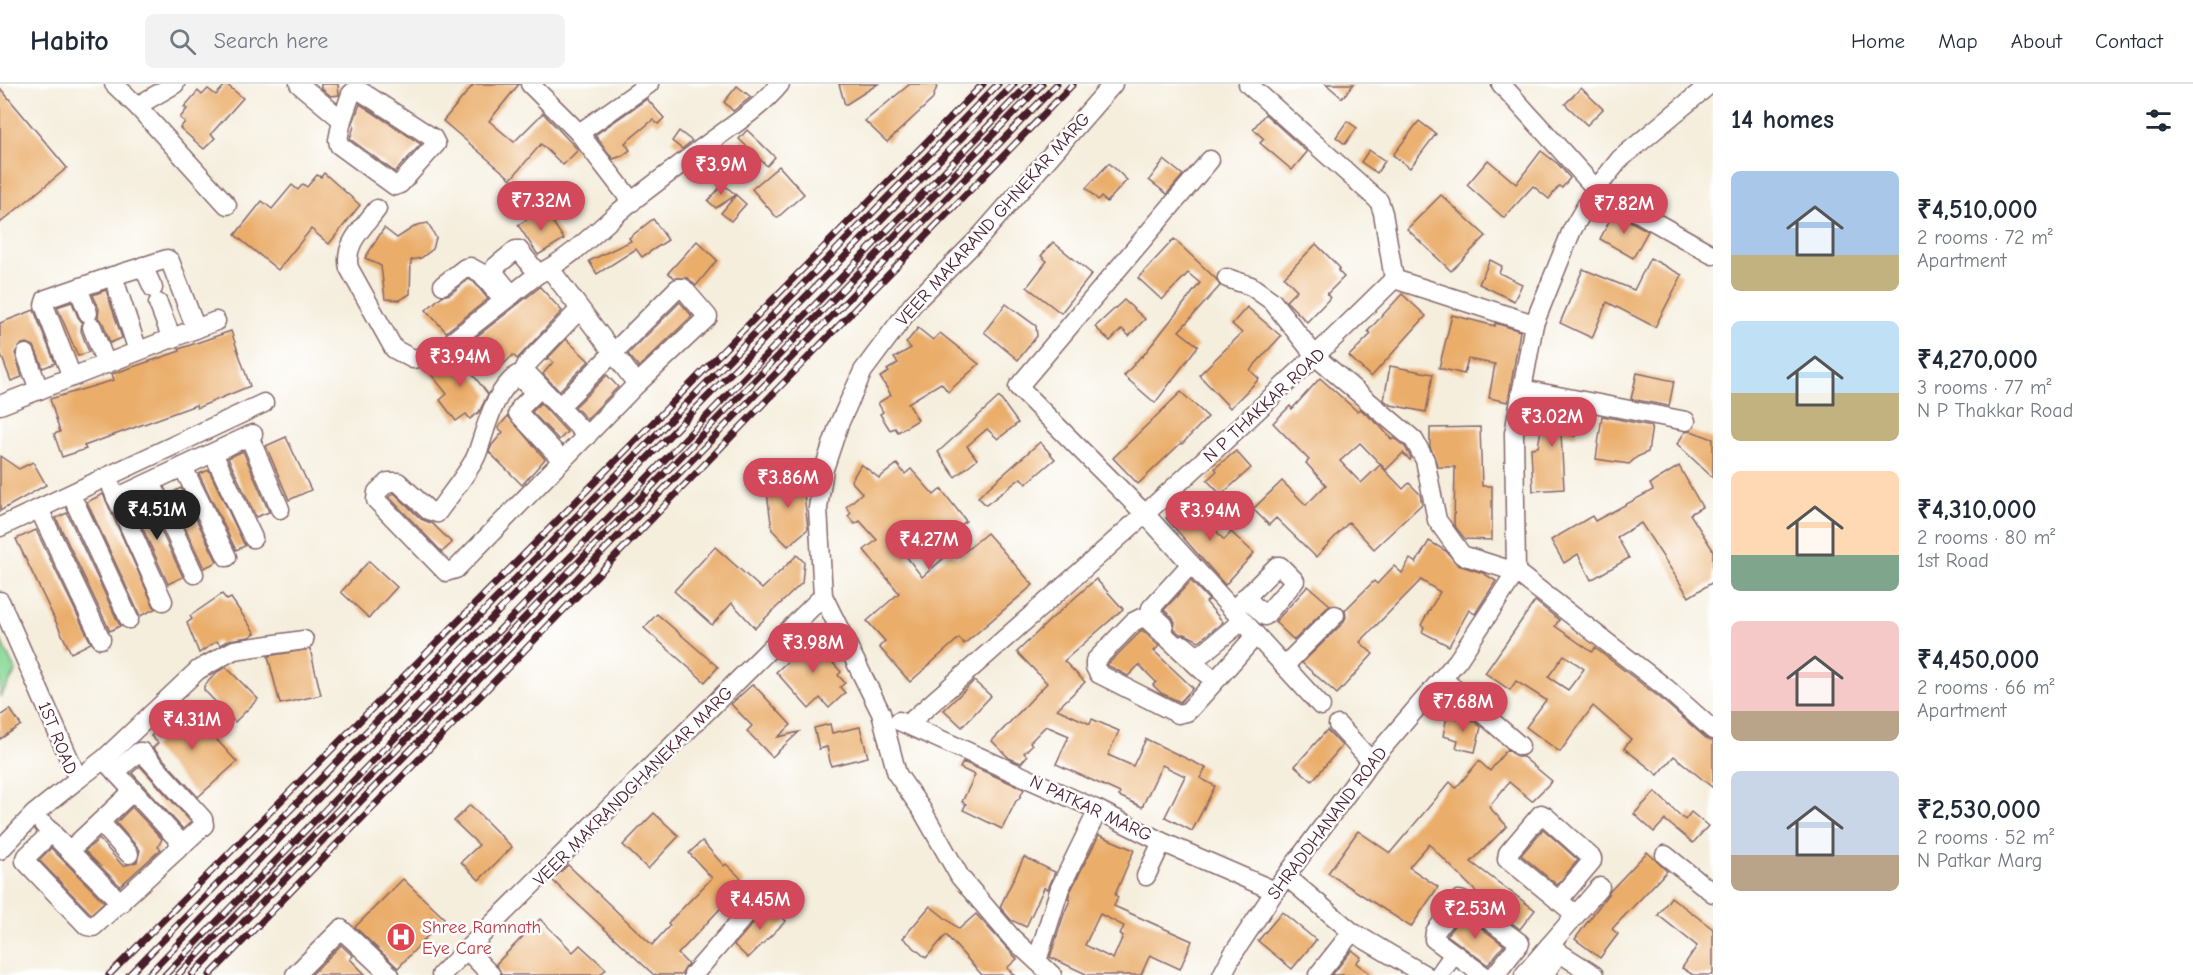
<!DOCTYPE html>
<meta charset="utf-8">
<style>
:root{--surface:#fff;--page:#f2f2f3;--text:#1f2937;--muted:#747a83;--line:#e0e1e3;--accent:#d1495b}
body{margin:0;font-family:"Comic Neue",sans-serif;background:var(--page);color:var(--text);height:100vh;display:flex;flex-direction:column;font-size:22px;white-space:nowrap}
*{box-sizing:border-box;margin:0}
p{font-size:20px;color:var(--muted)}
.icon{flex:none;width:33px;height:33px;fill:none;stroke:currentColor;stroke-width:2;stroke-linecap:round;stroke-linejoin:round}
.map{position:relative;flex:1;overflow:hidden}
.drawer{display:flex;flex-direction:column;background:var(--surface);width:480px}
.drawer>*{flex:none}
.price{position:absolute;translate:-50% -51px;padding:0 14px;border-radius:21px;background:var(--accent);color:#fff;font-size:20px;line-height:39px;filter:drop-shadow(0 2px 3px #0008)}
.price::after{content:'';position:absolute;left:50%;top:36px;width:18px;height:14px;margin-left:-9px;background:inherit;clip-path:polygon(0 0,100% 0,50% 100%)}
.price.selected{background:#222;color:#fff}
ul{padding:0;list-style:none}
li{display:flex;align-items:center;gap:18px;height:150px;padding:0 18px}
li span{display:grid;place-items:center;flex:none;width:168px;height:120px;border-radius:9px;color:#555}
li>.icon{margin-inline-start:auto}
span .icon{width:72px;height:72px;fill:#fffc;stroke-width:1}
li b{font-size:26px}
h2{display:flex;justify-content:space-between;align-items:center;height:72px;padding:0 18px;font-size:26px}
header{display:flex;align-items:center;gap:36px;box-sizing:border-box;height:84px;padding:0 30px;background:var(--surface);border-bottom:2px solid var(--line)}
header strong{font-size:28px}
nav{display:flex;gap:33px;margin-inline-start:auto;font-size:21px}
.search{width:420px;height:54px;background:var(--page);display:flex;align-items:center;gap:15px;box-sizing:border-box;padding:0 21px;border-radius:9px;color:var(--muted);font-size:22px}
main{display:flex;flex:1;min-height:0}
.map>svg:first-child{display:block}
.green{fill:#8bda9a;stroke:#6a7c62;stroke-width:1.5}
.building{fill:#eaad6b;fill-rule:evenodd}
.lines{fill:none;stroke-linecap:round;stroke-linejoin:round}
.minor-casing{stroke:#866769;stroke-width:21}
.minor{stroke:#fff;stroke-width:18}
.rail-casing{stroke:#4a1f2b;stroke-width:7}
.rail{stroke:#fff;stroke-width:4.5;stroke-dasharray:14;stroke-linecap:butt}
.labels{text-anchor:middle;stroke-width:5;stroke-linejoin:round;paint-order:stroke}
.street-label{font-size:18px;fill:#4a1f2b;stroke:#fff}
.health-label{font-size:18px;fill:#be3a42;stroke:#fff;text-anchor:start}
</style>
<header>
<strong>Habito</strong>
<div class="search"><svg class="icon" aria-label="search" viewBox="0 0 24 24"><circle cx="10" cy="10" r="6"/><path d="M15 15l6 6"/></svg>Search here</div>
<nav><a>Home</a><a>Map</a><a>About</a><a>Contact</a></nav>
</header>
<main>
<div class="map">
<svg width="1713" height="891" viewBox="0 0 1713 891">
<rect width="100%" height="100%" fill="#fff"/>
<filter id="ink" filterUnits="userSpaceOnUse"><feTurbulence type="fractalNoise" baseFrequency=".0167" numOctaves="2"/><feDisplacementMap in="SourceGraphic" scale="12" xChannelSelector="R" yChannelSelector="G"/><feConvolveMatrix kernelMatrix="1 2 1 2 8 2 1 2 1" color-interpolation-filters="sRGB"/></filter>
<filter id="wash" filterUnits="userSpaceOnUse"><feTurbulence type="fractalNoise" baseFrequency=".008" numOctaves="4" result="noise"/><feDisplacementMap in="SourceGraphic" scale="24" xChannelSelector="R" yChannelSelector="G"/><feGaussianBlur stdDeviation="1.35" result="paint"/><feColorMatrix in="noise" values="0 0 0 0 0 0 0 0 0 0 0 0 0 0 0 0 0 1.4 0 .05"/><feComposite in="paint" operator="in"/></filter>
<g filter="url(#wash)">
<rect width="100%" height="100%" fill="#f5eedd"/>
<path class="green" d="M0,555L16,588L0,613Z"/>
<g id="blocks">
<g class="building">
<path d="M226,0L243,14L211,50L215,54L204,65L180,44L185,38L180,34L187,25L184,23L198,7L202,11L208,5L216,11Z"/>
<path d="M321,0H338L339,11L331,12L321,4Z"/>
<path d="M474,0H519L489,37L514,58L543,29L578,66L563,81L541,60L511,95L443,37Z"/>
<path d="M839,0H878L845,21Z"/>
<path d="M910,0H938L932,16L887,58L865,37Z"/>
<path d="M1326,0H1354L1342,14Z"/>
<path d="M737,2L751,13L733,27L724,18Z"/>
<path d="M0,4L67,84L0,139Z"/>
<path d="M1581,4L1603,25L1587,41L1565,20Z"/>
<path d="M647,15L664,34L658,40L653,36L625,59L630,66L622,72L613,75L595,51Z"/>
<path d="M360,20L421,60L395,88L350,55L354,42L353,39Z"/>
<path d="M1265,30L1307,68L1292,86L1260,59L1264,55L1253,45Z"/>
<path d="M1347,37L1357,44L1345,60L1336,53Z"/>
<path d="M1419,37L1436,50L1410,84L1393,71Z"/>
<path d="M747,46L775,73L767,82L739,55Z"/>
<path d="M679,47L692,57L682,65L672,57Z"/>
<path d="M1369,66L1385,77L1377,89L1361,78Z"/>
<path d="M1541,67L1558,80L1570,94L1562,104L1559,102L1549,115L1533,102L1504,134L1467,101L1488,76L1516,100Z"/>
<path d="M1164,76L1183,91L1167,110L1149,96Z"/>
<path d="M1109,79L1127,96L1107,118L1101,113L1098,116L1086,104Z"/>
<path d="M779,82L804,110L777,134L752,105Z"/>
<path d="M324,89L360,121L329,160L311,145L278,186L235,151L262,117L272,125L292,101L298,106L303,100L307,103L317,91L321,93Z"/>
<path d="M723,100L736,111L716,124L708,117Z"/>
<path d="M736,111L746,120L731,137L721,129Z"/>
<path d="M1441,111L1486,152L1451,187L1407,145Z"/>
<path d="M544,125L564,155L538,171L518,141Z"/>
<path d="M1614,128L1648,147L1633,174L1600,155Z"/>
<path d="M653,135L668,156L642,173L636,165L597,190L589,177L631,157L629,154Z"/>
<path d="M428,139L436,154L433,165L421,174L411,176L410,210L400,216L385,215L381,182L365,174L384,144L397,154L417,141Z"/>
<path d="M1174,155L1216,195L1220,202L1179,247L1198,262L1155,319L1124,292L1141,272L1142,273L1200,199L1188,189L1162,216L1138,194Z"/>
<path d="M697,157L717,176L696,202L688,194H675L668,189Z"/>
<path d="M1053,158L1092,190L1061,229L1027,203L1047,177L1041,172Z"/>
<path d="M1316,160L1340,184L1338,187L1344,193L1327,210L1330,214L1307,238L1286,217L1297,206L1284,193Z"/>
<path d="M1650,174L1682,191L1655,243L1607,218L1592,254L1560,239L1583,185L1634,206Z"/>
<path d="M1490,176L1502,182L1499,189L1522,200L1514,217L1479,200Z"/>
<path d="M469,195L474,198L488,215L446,248L426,226L442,212L450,210Z"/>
<path d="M540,203L562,227L517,275L513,271L502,282L476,253Z"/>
<path d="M106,206L122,254L110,259L103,239L98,234L99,225L93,211Z"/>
<path d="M1402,210L1426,232L1371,293L1349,272L1371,250L1368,247Z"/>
<path d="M1124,216L1145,235L1129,252L1122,245L1110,257L1095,243Z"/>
<path d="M72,218L78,233L82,238L81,247L89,268L78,272L57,223Z"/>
<path d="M680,218L692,232L639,283L628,270Z"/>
<path d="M1006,220L1036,242L1037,252L1018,276L984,248Z"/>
<path d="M1247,223L1281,252L1250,286L1259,295L1230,324L1199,291L1242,249L1232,240Z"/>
<path d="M34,226L55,279L43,284L34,262L27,259L22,260L15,269L22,293L11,297L0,268V239Z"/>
<path d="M1452,231L1495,242V239L1520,247L1508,318L1489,314L1495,280L1468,275L1464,290L1439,284Z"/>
<path d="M918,244L933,256L940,249L979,280L948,308L941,299L908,319L918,336L898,348L895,344L890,346L880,330L883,328L878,319L891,311L880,293L889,288L887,286L898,279L894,274L911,264L906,259Z"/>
<path d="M231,247L250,302L197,324L196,321L84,362L86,365L62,373L54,350L60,348L50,315L114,296L112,290L180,267L179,265Z"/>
<path d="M566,255L589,277L559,307L543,290L553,278L549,274L545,277Z"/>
<path d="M456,269L488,310L479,328L470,335L466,330L456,337L440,316L447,310L430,289Z"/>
<path d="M1390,282L1433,290L1426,328L1391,321L1384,316Z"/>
<path d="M1637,289L1674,297L1669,322L1631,315Z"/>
<path d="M607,291L618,303L587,335L575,323Z"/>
<path d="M1320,294L1357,327L1360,325L1380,342L1392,356L1394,354L1405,363L1411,374L1410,376L1403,369L1386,386L1360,359L1340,377L1361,399L1380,381L1403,405L1409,399L1420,410L1422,420L1374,465L1349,438L1316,473L1276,434L1269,441L1253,425L1282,397L1306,421L1326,401L1306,379L1309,376L1273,339L1290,322L1292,325Z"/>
<path d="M1181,308L1208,333L1182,360L1181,359L1138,400L1113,374Z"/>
<path d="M999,313L1018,339L998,355L987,345L967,362L977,375L955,393L938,368Z"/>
<path d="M540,319L567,348L559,356L532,328Z"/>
<path d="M1545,321L1579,328L1576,352L1561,349L1564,405L1533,407L1531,364L1538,363Z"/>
<path d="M508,332L545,375L522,401L489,368L492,361L503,348L498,344Z"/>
<path d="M1602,332L1652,342L1648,368L1637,373L1629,380L1596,375Z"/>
<path d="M1480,343L1482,402H1492V456L1465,455L1454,441L1455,383H1438L1430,362V344Z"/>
<path d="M1691,347L1713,355V394L1677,360L1685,348Z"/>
<path d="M286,353L311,406L289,416L266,362Z"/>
<path d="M1040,358L1055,375L1026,400L1021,394L986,421L978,413Z"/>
<path d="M243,367L269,428L256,433L228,374Z"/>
<path d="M1236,367L1251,384L1221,411L1207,396L1217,387L1215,384Z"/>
<path d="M0,372L19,385L33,378L46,401L0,427Z"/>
<path d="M861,380L879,394L897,380L905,390L911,385L934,411L941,405L966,437L941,457L935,450L906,472L922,493L951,468L957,474L987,449L1033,501L964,560L959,554L910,598L879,563L885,557L867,537L899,509L864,466L877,456L860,437L855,440L848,432L851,429L846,423L862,409L851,397Z"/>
<path d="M1679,382L1702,423L1690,430L1713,466V498L1689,513L1641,439L1617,453L1629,474L1591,496L1578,470L1564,479L1551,456L1592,432L1595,437L1653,406L1650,400Z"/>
<path d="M209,386L245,462L236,466L199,390Z"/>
<path d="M802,392L808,445L788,462L772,446L767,409L782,395Z"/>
<path d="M181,404L217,478L204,484L169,410Z"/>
<path d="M394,409L421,435L433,440L452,459L442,468L389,413Z"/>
<path d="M103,410L155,525L140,532L87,418Z"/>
<path d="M145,413L183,493L168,500L131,419Z"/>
<path d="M1189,415L1224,456L1231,448L1254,469L1225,501L1166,434Z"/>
<path d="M67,429L120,542L110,547L56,434Z"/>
<path d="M36,446L91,559L71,569L16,455Z"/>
<path d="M1429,457L1446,467L1458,481L1483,489L1496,497L1475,530L1469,526L1449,562L1422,548L1424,543L1421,541L1440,508L1421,496L1360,558L1373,570L1337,610L1302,579L1343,539L1346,533L1345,526L1374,497L1377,500L1394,482L1402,489L1410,475L1416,479Z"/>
<path d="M715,463L762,505L797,471L804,478L802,499L755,544L732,519L712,541L674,507Z"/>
<path d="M369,477L397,503L369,534L341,508Z"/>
<path d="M1096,495L1123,525L1064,577L1085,598L1057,625L1090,640L1092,635L1119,647L1108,671L1133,682L1146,655L1206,684L1200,694L1215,702L1192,747L1165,733L1185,692L1162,681L1142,723L1119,712L1120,709L1056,680L1069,652L1046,642L1030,658L1032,661L1024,669L1027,672L1021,679L1009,674L992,657L1047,599L1017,568L1050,536Z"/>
<path d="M1191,497L1209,516L1206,518L1223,538L1199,557L1185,550H1180L1174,545L1175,538L1172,533L1164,526Z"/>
<path d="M1308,502L1330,521L1294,556L1275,538Z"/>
<path d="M222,510L227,516L231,514L255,549L249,553L229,556L220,561L217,557L199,569L187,539L192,535L190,532Z"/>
<path d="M1535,517L1559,536L1555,542L1592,568L1595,564L1659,613L1706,654L1713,657V704L1674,672L1658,691L1624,664L1631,655L1593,622L1560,668L1526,643L1546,616L1516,597L1510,606L1485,589ZM1564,571L1584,585L1568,606L1548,593Z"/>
<path d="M657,530L718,583L705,598L644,544Z"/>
<path d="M1142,546L1159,562L1154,567L1193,604L1180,618L1161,609L1153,601L1156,598L1139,581L1128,592L1107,581Z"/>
<path d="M817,550L832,566L826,571L841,588L838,591L845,599L840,603L845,609L829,624L820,614L809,625L776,588Z"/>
<path d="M310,565L321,611L280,620L268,572Z"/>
<path d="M226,583L258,615L235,638L204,606V602L217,588Z"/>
<path d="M974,597L991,612L962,643L944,626Z"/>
<path d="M753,600L791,641L778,653L799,648L772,673L747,647L752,642L731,620Z"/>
<path d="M185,621L237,678L198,713L153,664L158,659L151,652Z"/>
<path d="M10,625L21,641L0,655V632Z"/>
<path d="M1447,632L1475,638L1481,643L1475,668L1456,664L1458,656L1443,652Z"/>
<path d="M830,640L832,649L860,643L868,673L831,682L827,663L819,665L814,644Z"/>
<path d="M1327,646L1342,662L1312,697L1295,682Z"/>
<path d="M1507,665L1517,673H1523L1552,697L1532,717L1509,698L1489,723L1507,742L1471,778L1535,826L1520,845L1493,825L1429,760L1409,783L1438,803L1411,843L1328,789L1358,747L1390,769L1450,698L1456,704L1479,677L1490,687Z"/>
<path d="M963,678L1024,705L1019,715L1016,717L1002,745L963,726L966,720L962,718L975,691L960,684Z"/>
<path d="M140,682L191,738L183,745L132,689Z"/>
<path d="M1655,708L1685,736L1691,728L1708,742L1693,759L1665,736L1654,748L1634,730Z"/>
<path d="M470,721L512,763L479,796L461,778L479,761L454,737Z"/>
<path d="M132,723L162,755L158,763L161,765L120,802L85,767L99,755L123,782L137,778L140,766L116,739Z"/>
<path d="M654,729L679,752L648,785L623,761Z"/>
<path d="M1543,745L1578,776L1557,801L1521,771Z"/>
<path d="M1099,751L1134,766L1115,811L1118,813L1114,822L1192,857L1180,885L1150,871L1141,891H1088L1050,873L1064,830L1070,816L1068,815L1070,808ZM1100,830L1124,842L1120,851L1123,852L1113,875L1085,861Z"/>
<path d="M702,757L724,782L726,780L745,798L678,870L688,880L681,891H654L552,796L568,781L652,861L670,841L668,839L712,794L689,769Z"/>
<path d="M51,764L104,818L91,830L39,776Z"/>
<path d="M1647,768L1667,787L1612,845L1618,850L1600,874L1575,855L1611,806Z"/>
<path d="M1024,773L1055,788L1048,805L1044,804L1026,843L1011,836L1000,823Z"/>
<path d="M403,795L444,834L398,884L355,843Z"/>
<path d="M1671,813L1713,845V891H1693L1682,884L1697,862L1658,831Z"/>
<path d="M770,820L786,837L748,874L734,861Z"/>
<path d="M930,822L959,845L976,830L1017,875L1007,884L1014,891H982L946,851L926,874L903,854Z"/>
<path d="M1282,828L1316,856L1292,885L1258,857Z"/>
<path d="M1462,830L1504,861L1488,881L1447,851Z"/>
<path d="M540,835L573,868L580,861L606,885L600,891H502L496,880Z"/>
<path d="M341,861L353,872L350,875L366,891H311Z"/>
<path d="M1352,866L1361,873L1356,879L1372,891H1332Z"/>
</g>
</g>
</g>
<g filter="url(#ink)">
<use href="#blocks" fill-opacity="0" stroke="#866769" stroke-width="1.5"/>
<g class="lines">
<g class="minor-casing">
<g id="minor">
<path d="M114,0L137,22L227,121"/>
<path d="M299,0L342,36L351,10L354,7L362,8L433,54L436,60L400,100L395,102L339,61L338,56L342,36"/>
<path d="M530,0L579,49L632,118"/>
<path d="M1248,0L1379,117L1383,129L1394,195"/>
<path d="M1501,0L1596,105L1713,171"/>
<path d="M137,22L175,0"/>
<path d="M579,49L649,0"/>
<path d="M1210,76L1018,303L1145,430L1321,622"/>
<path d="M377,125C364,143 343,160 349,184L394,265L413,275L427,272L444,264L538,190C574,173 601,142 632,117C660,96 688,74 717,53C739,37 762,22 780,0"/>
<path d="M143,182L153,204"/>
<path d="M113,192L167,175L170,177L196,245"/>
<path d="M1227,194L1251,202L1272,217L1316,273L1414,356L1425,376L1437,436L1462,471L1516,488L1666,604L1713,646"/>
<path d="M443,201L465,184L470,183L481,189L497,209"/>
<path d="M78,204L88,229"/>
<path d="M512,211L495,190V183L516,166H519L538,190"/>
<path d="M158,219L172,255"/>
<path d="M580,225L527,280L524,286L587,352"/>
<path d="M92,243L106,280"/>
<path d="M26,270L39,306"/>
<path d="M72,293L44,221L46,215L113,192L138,267"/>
<path d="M540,304L521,323L518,329L562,376"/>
<path d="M1522,305L1686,337"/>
<path d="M535,308L517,291C492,311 487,342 477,370C472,384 447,415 437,429L428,426L398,398H388L377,408L376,416L446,488L456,485L637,300L550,185"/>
<path d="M0,321L216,237"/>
<path d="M559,323L678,204H683L708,233L637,300"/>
<path d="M249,352L280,425"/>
<path d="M213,369L253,454"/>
<path d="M183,383L227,473"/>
<path d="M151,398L194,490"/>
<path d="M112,404L163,517"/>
<path d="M116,414L253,350"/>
<path d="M76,421L129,535"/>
<path d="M39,425L101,555"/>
<path d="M0,443L264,319"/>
<path d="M0,517L78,695L34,730L0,766"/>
<path d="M1233,526L1277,482H1280L1295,497L1265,532L1245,513"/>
<path d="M1164,541L1150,528L1151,524L1191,480"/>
<path d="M1183,561L1195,571L1203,569L1242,537"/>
<path d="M1284,582L1335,531"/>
<path d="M1218,594L1191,624L1187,628L1178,630L1099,590L1095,583V577L1133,538L1141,534L1147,535L1204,588L1212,594H1218L1256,551"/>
<path d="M1442,594L1520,662"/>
<path d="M899,637L1098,726L1162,758L1275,807"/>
<path d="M908,640C1073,495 1238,350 1394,195L1534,240"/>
<path d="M1338,641L1371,677"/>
<path d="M107,679L183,761"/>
<path d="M78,695L104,675L198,586L234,566L304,556"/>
<path d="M100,738L129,770"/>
<path d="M43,740L121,819"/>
<path d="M52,748L27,772L25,777L87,842L93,843L204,741L203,735L142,668H139L115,688"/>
<path d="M69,767L133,707"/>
<path d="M1665,771L1713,809"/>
<path d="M1146,792L1162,758"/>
<path d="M1287,793L1352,848L1425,891"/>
<path d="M1558,817L1592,777V774L1545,732L1541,730L1508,769L1507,775L1509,776L1576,831"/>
<path d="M1549,862L1594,891"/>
<path d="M467,866L491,891"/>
<path d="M1037,877L1060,804L1098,726"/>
<path d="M295,891L341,845L390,891"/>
<path d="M441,891L823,512"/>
<path d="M693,891L762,812"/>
<path d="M1052,891L1012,854L960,793L922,726L897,690L881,629L823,512L818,424L824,385L839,340L863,287L913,220L979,154L1113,0"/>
<path d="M1222,891L1233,870L1275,807L1371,677L1458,576L1516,488L1514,349L1534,240L1572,146L1596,105L1620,75L1710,0"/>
<path d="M1318,891L1352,848"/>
<path d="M1439,891L1454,870"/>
<path d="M1483,891L1434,855L1435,848L1459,816L1463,817L1520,859L1495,891"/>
<path d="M1524,891L1600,803"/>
<path d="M1544,891L1559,868"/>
</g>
</g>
<use href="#minor" class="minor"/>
<g class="rail-casing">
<g id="rail">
<path d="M109,891L555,439L983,0"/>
<path d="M129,891L998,0"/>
<path d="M148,891L571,452L1014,0"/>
<path d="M165,891L1029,0"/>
<path d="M178,891L1042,0"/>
<path d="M192,891L1057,0"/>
<path d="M210,891L1073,0"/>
</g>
</g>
<use href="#rail" class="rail"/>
</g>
</g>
<defs>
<g id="hospital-disc" transform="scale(1.5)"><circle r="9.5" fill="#e0444e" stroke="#fff"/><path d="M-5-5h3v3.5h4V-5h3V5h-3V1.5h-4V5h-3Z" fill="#fff"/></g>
</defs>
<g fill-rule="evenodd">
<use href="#hospital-disc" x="401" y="853"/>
</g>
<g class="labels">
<g class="street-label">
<text transform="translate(993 135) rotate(-48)" y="6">VEER MAKARAND GHNEKAR MARG</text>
<text transform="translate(1264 321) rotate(-43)" y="6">N P THAKKAR ROAD</text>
<text transform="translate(58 654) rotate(68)" y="6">1ST ROAD</text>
<text transform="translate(633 702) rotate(-45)" y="6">VEER MAKRANDGHANEKAR MARG</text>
<text transform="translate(1091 724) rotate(25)" y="6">N PATKAR MARG</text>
<text transform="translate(1327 739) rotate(-53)" y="6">SHRADDHANAND ROAD</text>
</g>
<g class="health-label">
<text x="422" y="849">Shree Ramnath<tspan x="422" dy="21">Eye Care</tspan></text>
</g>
</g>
</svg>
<b class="price" style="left:721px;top:112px">₹3.9M</b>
<b class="price" style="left:541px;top:148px">₹7.32M</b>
<b class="price" style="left:1624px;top:151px">₹7.82M</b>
<b class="price" style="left:460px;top:304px">₹3.94M</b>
<b class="price" style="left:1552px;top:364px">₹3.02M</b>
<b class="price" style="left:788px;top:425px">₹3.86M</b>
<b class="price selected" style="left:157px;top:457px">₹4.51M</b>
<b class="price" style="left:1210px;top:458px">₹3.94M</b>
<b class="price" style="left:929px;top:487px">₹4.27M</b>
<b class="price" style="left:813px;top:590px">₹3.98M</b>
<b class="price" style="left:1463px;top:649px">₹7.68M</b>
<b class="price" style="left:192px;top:667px">₹4.31M</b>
<b class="price" style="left:760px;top:847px">₹4.45M</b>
<b class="price" style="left:1475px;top:856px">₹2.53M</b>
</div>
<section class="drawer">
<h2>14 homes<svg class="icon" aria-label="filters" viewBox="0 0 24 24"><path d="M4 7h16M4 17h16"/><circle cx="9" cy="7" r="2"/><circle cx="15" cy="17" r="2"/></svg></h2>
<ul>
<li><span style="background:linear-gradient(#a9c7e8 70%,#c2b280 0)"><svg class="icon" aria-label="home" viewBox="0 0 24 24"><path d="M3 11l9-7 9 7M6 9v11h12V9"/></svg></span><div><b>₹4,510,000</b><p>2 rooms · 72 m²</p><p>Apartment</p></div></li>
<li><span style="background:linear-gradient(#bfe0f5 60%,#c2b280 0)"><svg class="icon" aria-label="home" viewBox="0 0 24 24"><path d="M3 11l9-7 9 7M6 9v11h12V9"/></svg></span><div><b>₹4,270,000</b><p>3 rooms · 77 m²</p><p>N P Thakkar Road</p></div></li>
<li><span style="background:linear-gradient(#ffd9b3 70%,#7fa58c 0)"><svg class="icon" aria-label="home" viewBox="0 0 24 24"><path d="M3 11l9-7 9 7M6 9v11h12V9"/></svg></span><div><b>₹4,310,000</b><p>2 rooms · 80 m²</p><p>1st Road</p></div></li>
<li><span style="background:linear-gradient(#f6c9c9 75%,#b9a48a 0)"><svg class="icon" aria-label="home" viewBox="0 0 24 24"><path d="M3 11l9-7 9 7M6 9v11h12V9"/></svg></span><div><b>₹4,450,000</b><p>2 rooms · 66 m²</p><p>Apartment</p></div></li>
<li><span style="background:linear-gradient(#c9d6e8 70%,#b9a48a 0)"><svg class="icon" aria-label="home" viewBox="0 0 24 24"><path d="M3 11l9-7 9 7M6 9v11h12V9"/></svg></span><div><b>₹2,530,000</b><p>2 rooms · 52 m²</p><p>N Patkar Marg</p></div></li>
</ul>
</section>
</main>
